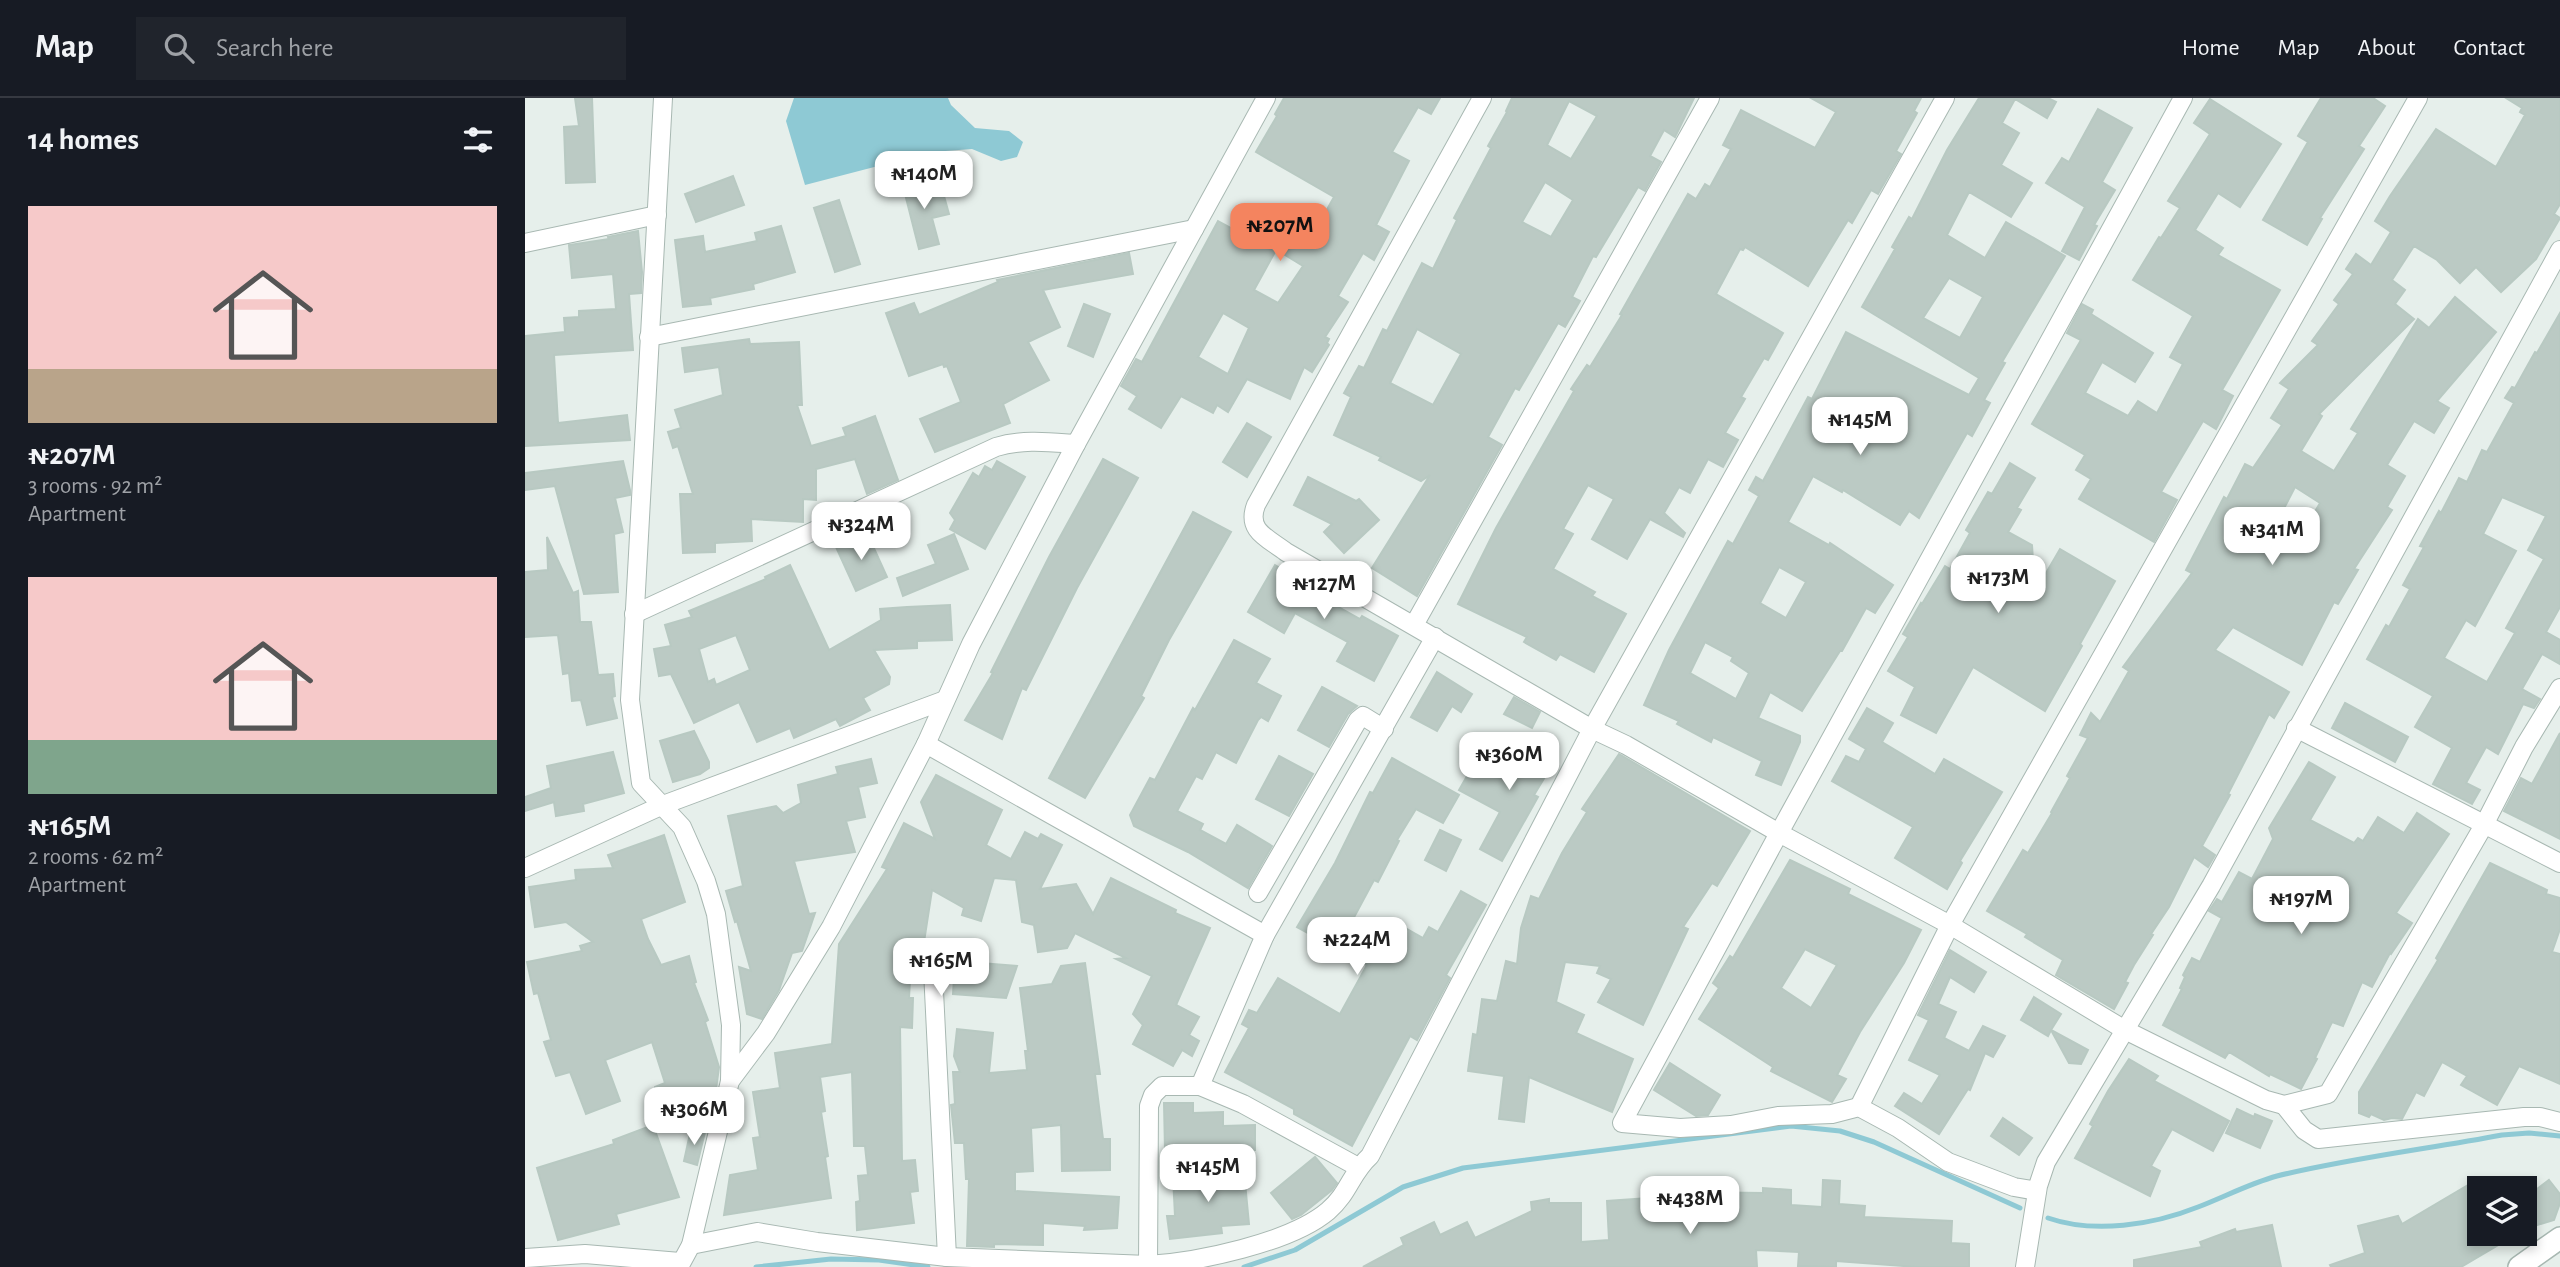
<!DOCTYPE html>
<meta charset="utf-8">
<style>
:root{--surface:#171b24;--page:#20242c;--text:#f1f3f6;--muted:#9ea1a6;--line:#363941;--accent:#f4845f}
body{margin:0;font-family:"Alegreya Sans",sans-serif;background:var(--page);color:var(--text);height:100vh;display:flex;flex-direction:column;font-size:26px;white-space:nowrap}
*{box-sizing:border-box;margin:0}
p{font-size:23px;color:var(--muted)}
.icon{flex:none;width:38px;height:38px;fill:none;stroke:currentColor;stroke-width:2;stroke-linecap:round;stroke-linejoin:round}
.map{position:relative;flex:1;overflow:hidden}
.panel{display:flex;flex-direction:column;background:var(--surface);width:525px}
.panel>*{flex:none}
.buttons{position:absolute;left:1942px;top:1078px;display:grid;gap:14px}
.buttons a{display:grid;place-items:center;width:70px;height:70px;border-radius:0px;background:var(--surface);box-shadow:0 4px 10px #0003;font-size:35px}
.price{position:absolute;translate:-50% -60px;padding:0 16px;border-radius:14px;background:#fff;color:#222;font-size:23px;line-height:46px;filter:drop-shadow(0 2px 4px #0008)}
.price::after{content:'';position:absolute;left:50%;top:42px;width:21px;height:16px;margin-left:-10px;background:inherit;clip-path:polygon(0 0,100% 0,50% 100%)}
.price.current{background:var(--accent);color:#111}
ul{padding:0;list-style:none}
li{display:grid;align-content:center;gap:14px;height:371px;padding:0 28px}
li span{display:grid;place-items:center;height:217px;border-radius:0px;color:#555}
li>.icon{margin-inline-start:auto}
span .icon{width:126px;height:126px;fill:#fffc;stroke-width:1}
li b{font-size:30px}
h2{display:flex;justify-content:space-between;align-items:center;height:84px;padding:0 28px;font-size:30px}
header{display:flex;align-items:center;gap:42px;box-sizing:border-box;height:98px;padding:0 35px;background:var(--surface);border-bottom:2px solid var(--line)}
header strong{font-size:33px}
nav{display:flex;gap:38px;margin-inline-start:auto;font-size:24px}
.search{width:490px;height:63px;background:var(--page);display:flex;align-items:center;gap:18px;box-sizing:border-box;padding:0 24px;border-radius:0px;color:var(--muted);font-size:26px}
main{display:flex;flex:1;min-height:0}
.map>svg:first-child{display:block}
.water{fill:#8ec9d4}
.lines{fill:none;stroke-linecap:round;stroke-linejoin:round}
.stream{stroke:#8ec9d4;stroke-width:5}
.building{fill:#bbcac4;stroke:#b8c9c2;stroke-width:2;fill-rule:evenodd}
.minor-casing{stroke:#a8b8b2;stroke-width:20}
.tertiary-casing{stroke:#a8b8b2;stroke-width:24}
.minor{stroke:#fff;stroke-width:18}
.tertiary{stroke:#fff;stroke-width:21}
</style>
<header>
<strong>Map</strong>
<div class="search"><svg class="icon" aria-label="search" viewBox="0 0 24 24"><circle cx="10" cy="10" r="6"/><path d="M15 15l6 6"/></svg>Search here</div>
<nav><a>Home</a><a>Map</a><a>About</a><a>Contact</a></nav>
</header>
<main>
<section class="panel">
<h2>14 homes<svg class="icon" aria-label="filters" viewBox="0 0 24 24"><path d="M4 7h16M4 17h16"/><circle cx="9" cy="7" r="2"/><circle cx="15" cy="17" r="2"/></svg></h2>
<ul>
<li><span style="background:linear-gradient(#f6c9c9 75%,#b9a48a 0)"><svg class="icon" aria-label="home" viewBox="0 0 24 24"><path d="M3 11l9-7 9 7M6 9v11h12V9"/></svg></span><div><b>₦207M</b><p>3 rooms · 92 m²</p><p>Apartment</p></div></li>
<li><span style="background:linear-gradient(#f6c9c9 75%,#7fa58c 0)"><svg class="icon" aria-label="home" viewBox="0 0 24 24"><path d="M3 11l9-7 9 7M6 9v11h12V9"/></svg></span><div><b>₦165M</b><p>2 rooms · 62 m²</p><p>Apartment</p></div></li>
</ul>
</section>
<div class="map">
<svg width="2035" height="1169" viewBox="0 0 2035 1169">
<rect width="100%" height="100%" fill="#e6efeb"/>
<path class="water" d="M269,0H423L426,7L450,30L484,33L498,44L492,59L476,63L447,51L407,54L280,87L261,23Z"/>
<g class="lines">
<g class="stream">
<path d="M1523,1120C1569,1136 1628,1127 1673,1109C1699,1099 1726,1085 1752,1078C1826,1060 1903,1051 1977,1037L2004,1035L2035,1038"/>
<path d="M231,1169L306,1161L354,1162L403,1169"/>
<path d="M719,1169L770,1152L878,1089L938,1070L1266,1028L1315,1033L1349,1044L1495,1110"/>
</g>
</g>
<g class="building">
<path d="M50,0H67L70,84L41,85L39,29L54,28Z"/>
<path d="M759,0H915L906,16L893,9L867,54L884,63L851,127L864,134L849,162L838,155L813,198L823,204L800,239L804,241L802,245L804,247L787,274L779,269L765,301L722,281L703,314L692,307L688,315L656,298L636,330L604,311L612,298L596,288L611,261L617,264L693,123L750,154L729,192L753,205L778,168L760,157L772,137L782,143L786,140L809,99L731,54L752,18L750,16ZM698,215L724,230L703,276L673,259Z"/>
<path d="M987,0H1169L1150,39L1139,32L1125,58L1136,64L1120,93L1113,89L1071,159L1068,158L1047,199L1055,203L1040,229L1033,225L994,292L990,290L963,339L977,347L892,498L847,470L905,377L896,383L854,362L856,359L809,337L826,299L819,295L834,268L839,270L858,231L862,233L897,165L908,171L932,122L929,120L966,50L963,48L982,14L981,13ZM1044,3L1072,18L1046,61L1022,47ZM1020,84L1048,102L1026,139L997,124ZM892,231L936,256L908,307L865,285Z"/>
<path d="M1286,0H1396L1389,13L1392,15L1371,53L1376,56L1353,96L1346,92L1327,125L1323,122L1283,188L1220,149L1218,152L1215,151L1191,196L1258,235L1243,262L1239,260L1216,299L1220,301L1200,335L1213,342L1198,369L1183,361L1165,395L1154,389L1139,415L1160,435L1158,439L1125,421L1102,461L1067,441L1089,401L1063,387L1038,431L1048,436L1028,471L1070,494L1067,498L1101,516L1069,574L1035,556L1031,562L999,544L1002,539L933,506L971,430L1049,293L1046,291L1062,267L1065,269L1097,217L1095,216L1163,96L1171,101L1180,86L1185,89L1206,51L1198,47L1216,12L1290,50L1311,14Z"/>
<path d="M1454,0H1523L1531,4L1522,20L1490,1L1477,25L1494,35L1476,67L1507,85L1486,119L1444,94L1422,137L1460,160L1481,124L1540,158L1477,264L1480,265L1459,302L1465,305L1447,338L1442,335L1394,420L1384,413L1375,427L1318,392L1317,394L1288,378L1263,424L1304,447L1305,445L1368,487L1350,515L1341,510L1317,553H1315L1277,613L1245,594L1233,620L1275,638V644L1256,687L1231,677L1237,663L1188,639L1186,644L1152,626L1154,623L1119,607L1144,552L1203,443L1208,446L1234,398L1224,392L1231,379L1238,383L1283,299L1287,301L1321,234L1444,297L1454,280L1337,209L1370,151L1367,149L1384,119L1387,121L1422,52ZM1424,180L1458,199L1435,240L1398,220ZM1254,469L1281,484L1261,520L1235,505ZM1180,544L1208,559L1206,563L1224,575L1211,601L1165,575Z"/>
<path d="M1796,0H1848L1860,8L1834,48L1839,51L1795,120L1797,121L1782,147L1738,122L1783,44L1773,38Z"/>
<path d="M1981,0H2035V106L2029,116L2035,120L2011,161L1976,194L1951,169L1935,185L1912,162L1889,148L1867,182L1880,192L1870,206L1889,221L1794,316L1797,318L1776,353L1809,373L1833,335L1826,331L1893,221L1904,230L1930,199L1971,234L1912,303L1924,310L1909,335L1889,323L1862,367L1880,378L1862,409L1867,412L1829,471L1833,472L1813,506L1809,504L1777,567L1708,529L1690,552L1764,594L1749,620L1744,616L1703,696L1705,697L1677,748L1690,757L1683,769L1669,759L1644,809L1626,836L1628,837L1609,867L1600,884L1603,885L1589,911L1531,877L1538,862L1500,839L1502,836L1462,813L1498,752L1503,755L1527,715L1526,714L1545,680L1542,678L1563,640L1555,637L1566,615L1575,624L1604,573L1598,569L1667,475L1661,472L1699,399L1702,401L1720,366L1728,370L1757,327L1746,320L1764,291L1755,285L1793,247L1787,243L1814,206L1809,202L1828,176L1821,171L1831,156L1846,167L1866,134L1850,123L1865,98L1911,31L1971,69L2000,17L1995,14L1997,10ZM1770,389L1795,405L1775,439L1751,426Z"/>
<path d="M1685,1L1756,46L1715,109L1693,95L1670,132L1698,150L1693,157L1755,192L1697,292L1708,298L1691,331L1678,323L1636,394L1652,402L1629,444L1554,401L1566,381L1551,372L1560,357L1507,326L1556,242L1542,235L1557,206L1568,212L1566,216L1628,255L1610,284L1577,264L1560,295L1603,318L1613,303L1632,315L1658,266L1645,259L1668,218L1608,182L1634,139L1636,140L1655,110L1643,103L1685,36L1669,25Z"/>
<path d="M1573,11L1607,30L1577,84L1590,92L1569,127L1572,128L1554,162L1537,153L1560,109L1521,85L1537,60L1544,64Z"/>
<path d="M208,78L219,107L171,124L160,96Z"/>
<path d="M395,80L399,95L417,91L424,116L407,120L414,146L394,151L377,84Z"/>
<path d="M314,102L335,166L310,174L289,110Z"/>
<path d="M256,128L270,174L228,186L229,191L185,200L186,206L158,209L150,142L178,138L180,154L232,143L230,135Z"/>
<path d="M113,133L117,174L116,195L104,196L108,252L29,257L33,325L102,317L105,342L0,348V238L40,234L39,220L54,219V213L91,211L88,176L47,180L44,147L84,141L83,139Z"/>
<path d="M604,155L608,176L518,192L535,229L503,244L524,282L478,306L485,325L410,354L395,321L436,304L422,268L419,269L418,266L384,278L361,215L389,205L394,217L473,184L472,182Z"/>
<path d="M559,206L585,216L568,259L543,248Z"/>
<path d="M2035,215V509L2021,534L2035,542V566L2017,556L1997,591L2015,601L2009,610L1998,606L1973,656L1961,649L1941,685L1955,692L1947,706L1908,686L1927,650L1890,629L1908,598L1842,561L1861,527L1864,529L1885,491L1878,487L1899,449L1895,448L1914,413L1916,415L1934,380L1942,384L1957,352L1962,354L1989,305L1980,300L1987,289L1990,290L2010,254L2012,255ZM1977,399L2021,418L2003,452L2019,461L1981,530L1990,535L1962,584L1919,560L1941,522L1950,528L1991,453L1958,436Z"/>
<path d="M224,241L225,246L274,244L277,307H272L286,348L321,338L318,330L350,318L373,382L342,396L330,361L291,371V402L278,401V424L226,421L227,443L190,445V454L158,455L155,396H168L153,348L148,350L143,334L156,330L150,312L198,297L194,269L160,274L157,250Z"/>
<path d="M722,325L746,339L722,379L698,364Z"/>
<path d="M578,361L613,380L552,490L501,592L497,590L477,641L440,622L468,575L466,574L524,459Z"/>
<path d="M98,363L105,392V397L90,400L98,434L89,436L93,494L59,496L30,388L0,392V375Z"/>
<path d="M472,363L500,379L460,451L425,431L430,422L425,415L448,375L454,379L460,368L467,372Z"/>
<path d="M1485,365L1510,380L1492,410L1496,412L1483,434L1507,447L1510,494L1535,451L1590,483L1555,546L1557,548L1520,613L1448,569L1411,635L1376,617L1390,589L1363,573L1383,539L1378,536L1396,505L1397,506L1420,468L1425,471L1445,435L1441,432L1463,394L1467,396Z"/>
<path d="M783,379L831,403L834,401L854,422L819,455L799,434L807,426L769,407Z"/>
<path d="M668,414L706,434L644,542L616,598L619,600L560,700L524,680Z"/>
<path d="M342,435L362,479L331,493L311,449Z"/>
<path d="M429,436L443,471L378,498L372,480L411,466L403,447Z"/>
<path d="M22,439L48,495L53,493L55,524H66L73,577L88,576L90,598L87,599L92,620L62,627L56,602L47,603L44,575L38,576L33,537L0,539V474L23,472Z"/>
<path d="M265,467L304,552L356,522L355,511L382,509L425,507L427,542L392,543V550L349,552L365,579L364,586L338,600L345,612L315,628L311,621L269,640L265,630L232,644L214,604L169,625L146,576L134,578L129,551L146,548L140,527L167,519L164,513L241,481L240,479ZM211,537L225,572L191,587L189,581L183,584L174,551Z"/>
<path d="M750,467L786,488L783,492L835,521L837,518L873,538L849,583L812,563L823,544L770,515L759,535L723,514Z"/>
<path d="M709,542L745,561L731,585L756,598L743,623L736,619L733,622L711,665L691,654L677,681L671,678L652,713L678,726L675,732L701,746L712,727L747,748L723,790L663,754L609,728L605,717L625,680L630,682L668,610L670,612Z"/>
<path d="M912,574L947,596L936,614L927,608L912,633L886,619Z"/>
<path d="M797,589L832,608L823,616L804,649L773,632Z"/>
<path d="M989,599L1015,614L1007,630L979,616Z"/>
<path d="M1820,605L1883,639L1870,664L1807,630Z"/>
<path d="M1342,610L1368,625L1357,644L1410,676L1419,661L1477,694L1435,763L1437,765L1422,791L1370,760L1388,729L1307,683L1321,658L1334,664L1341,651L1324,641Z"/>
<path d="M169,633L184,664V670L175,676L148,684L135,643Z"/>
<path d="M2035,635V741L1979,713L1996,680L2007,686Z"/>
<path d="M996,637L1032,659L1009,697L1013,699L977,763L955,751L975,714L934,692L950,664L973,677Z"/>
<path d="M88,654L99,695L58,706L59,713L31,718L29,704L0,713V699L26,690L22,668Z"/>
<path d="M1094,656L1225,733L1192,788L1187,785L1158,829L1163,831L1118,927L1073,904L1086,881L1072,875L1075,868L1040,864L1031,904L1059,917L1051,935L1108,961L1087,1014L1004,979L999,1024L974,1021L979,978L943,973L948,936L952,937L957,901L972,903L981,863L992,866L996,830L1006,798L1014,801L1037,755L1062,714L1057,711Z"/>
<path d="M754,658L788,676L764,718L731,701Z"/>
<path d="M867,660L934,697L918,725L891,711L872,742L874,743L853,784L849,782L827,823L865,844L875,827L898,840L904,829L913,834L936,793L961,807L921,877L925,880L892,942L885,938L827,1048L769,1016V1011L700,974L724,930L717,926L724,912L732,915L753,880L815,916L842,867L772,829L810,765L845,694L848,695Z"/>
<path d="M346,661L352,685L333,689L340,719L321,723L330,754L269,763L284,816L290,815L277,853L267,855L254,892L237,921L222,916L214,869L226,873L212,823L210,824L201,793L218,788L203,718L251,708L258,715L276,705L273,687L313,676L311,669Z"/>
<path d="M1784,664L1810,679L1785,722L1829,745L1833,740L1838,743L1853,719L1879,735L1892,715L1924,736L1871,815L1887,825L1866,856L1865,855L1847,889L1837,884L1818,928L1807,924L1790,960L1792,961L1776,991L1745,976L1744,978L1704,954L1700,960L1638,927L1657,891L1655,890L1660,879L1658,877L1667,860L1675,864L1697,820L1684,813L1692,801L1697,804L1714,774L1727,781L1748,741L1744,730Z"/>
<path d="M411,677L477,712L461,747L486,761L500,734L513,741L516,736L537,747L515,791L551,786L568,816L586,780L651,812L650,815L685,830L651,907L674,919L664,937L674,943L667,958L657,952L648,968L608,946L618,927L608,916L627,878L591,861L601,860L550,835L542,850L513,854L509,827L497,824L491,782L469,780L456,823L437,817L439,810L407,792L399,844L397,848L387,846L384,900H388L387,930L375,929L377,1063L390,1062L393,1093L385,1094L389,1125L332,1132L331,1104L335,1103L333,1078L343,1077L340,1048H329L327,974L295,979L300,1013L296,1014L303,1058L300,1059L306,1100L199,1117L205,1077L233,1072L228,1040L235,1039L228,994L255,990L250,955L307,946L314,846L362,771L357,769L379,725L410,741L396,704Z"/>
<path d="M915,732L936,742L921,773L900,762Z"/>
<path d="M139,737L160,804L116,821L123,841L136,867L164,858L171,884L169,885L183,922L180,924L194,969L190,999L167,1006L169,1009L137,1023L129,1005L130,989L140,985L127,944L80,962L95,1003L61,1016L45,974L31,978L19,944L26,942L13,895L9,896L2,864L57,853L55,848L68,844L41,824L10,829L4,789L51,782L50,772L88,770L83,757Z"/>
<path d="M1265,762L1325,791L1323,796L1396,832L1379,865L1335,934L1312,977L1321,981L1307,1004L1246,973L1248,969L1174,921L1194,890L1188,885L1205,858L1208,860ZM1280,851L1312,867L1286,910L1256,890Z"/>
<path d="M1965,765L2022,792L2021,796L2035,800V831L2027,854L2035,856V986L1994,968L1972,1007L1936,987L1942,978L1917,964L1899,998L1891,994L1877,1021L1867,1020L1859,1022L1846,1016L1844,1019L1834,1015V994L1913,862L1911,860Z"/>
<path d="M1425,852L1461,874L1449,894L1425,879L1413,906L1431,914L1419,940L1444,953L1458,928L1480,938L1468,959L1460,955L1445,992L1443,991L1414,1036L1370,1008L1379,995L1397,1006L1415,977L1384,962L1404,922L1393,917Z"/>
<path d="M430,863L492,868L481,900L428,896Z"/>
<path d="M560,865L575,976H570L578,1041H585V1072L537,1073L536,1027L506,1030L508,1073L490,1074V1093L594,1099L592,1130L559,1132L560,1128L518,1125V1147L469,1146V1149L442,1148L444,1081H441L439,1045H430L426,1007L430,1006L428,974H435L429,958L432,931L468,935L464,975L502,972L500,953H503L495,890L527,886L536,868Z"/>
<path d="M1509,899L1536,916L1526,932L1563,952L1556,966L1544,965L1526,932L1523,938L1496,922Z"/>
<path d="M1604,961L1633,978L1629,983L1704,1023L1688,1053L1647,1031L1626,1068L1635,1073L1625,1098L1550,1060L1568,1028L1565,1026L1583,993Z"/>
<path d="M1145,965L1195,997L1183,1017L1171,1018L1129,992Z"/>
<path d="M639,1005H668V1015L698,1014V1028L730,1027V1052H640Z"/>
<path d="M1712,1011L1729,1019L1730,1016L1747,1023L1735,1050L1701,1035Z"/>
<path d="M1478,1020L1507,1040L1494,1057L1466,1038Z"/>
<path d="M128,1027L154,1099L91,1116L94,1126L33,1142L12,1070L89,1046L88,1042Z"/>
<path d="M166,1031L180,1034L172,1067L159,1063Z"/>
<path d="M790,1059L812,1085L807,1092L776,1117L767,1121L746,1095Z"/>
<path d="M719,1074L724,1126L696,1128L697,1135L645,1141L642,1118H650L648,1078Z"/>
<path d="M1298,1082L1315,1083L1314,1106L1340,1108L1339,1119L1427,1123L1426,1145L1444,1146V1169H1392L1311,1163V1169L1273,1168L1274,1154L1231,1152L1232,1169H838L879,1147L876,1140L909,1124L915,1137L942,1124L950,1140L1007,1113L1006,1104L1024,1101V1105H1056V1144L1084,1142L1082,1103L1167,1097V1094L1238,1095V1090L1266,1092V1107L1297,1109Z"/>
<path d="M2024,1082L2035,1096V1105L2029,1122L2012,1127L2008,1122L2000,1128V1087L2008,1094Z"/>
<path d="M1943,1087L1955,1106V1136H1992L1936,1169H1806L1805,1167L1840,1155L1833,1128L1873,1118L1877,1126Z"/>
<path d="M1747,1127L1756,1169H1609V1162L1677,1149L1675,1144L1710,1131L1711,1134Z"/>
</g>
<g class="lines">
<g class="minor-casing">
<g id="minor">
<path d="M138,0L105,602L116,685L157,729L181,783L191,816L206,927L205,983"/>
<path d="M957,0L731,407C721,433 743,440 761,454L1067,631L1101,647L1254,735L1425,827L1600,932L1741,1002L1759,1007L1803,996L1959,727L1999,649L2035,590"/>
<path d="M0,145L132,117"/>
<path d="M124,239L669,131"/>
<path d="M109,516L471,349C498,341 523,344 551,346"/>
<path d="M889,527L1185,0"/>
<path d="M1771,630L2035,765"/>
<path d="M401,646L740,837"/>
<path d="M0,770L138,707L420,602"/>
<path d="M733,795L833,622L838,618L859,631"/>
<path d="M407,852L422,1159"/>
<path d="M1759,1007L1779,1032L1793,1041L1999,1019H2015L2035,1024"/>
<path d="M1334,1009L1425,827L1893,0"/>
<path d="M833,1069L718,1006L675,988L740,837L910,539"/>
<path d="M1512,1093L1489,1089L1423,1064L1373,1030L1334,1009L1307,1016L1253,1018L1206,1027L1155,1030L1097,1025L1254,735L1658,0"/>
<path d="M166,1147L232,1134L292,1144L422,1159L623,1167C672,1164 765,1145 803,1113C824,1095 826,1075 845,1058L1067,631L1420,0"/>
<path d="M0,1160L60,1156L155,1164"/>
<path d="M623,1167L624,1008L628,997L637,988H675"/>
<path d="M154,1169L166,1147L205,983L241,935L306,829L401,646L446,546L551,346L741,0"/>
<path d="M1500,1169L1513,1088L1521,1064L1686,788L2035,152"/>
</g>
</g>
<g class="tertiary-casing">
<path id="tertiary" d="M1994,1169L2035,1140"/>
</g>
<use href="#minor" class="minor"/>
<use href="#tertiary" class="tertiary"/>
</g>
</svg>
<div class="buttons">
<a><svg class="icon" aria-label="layers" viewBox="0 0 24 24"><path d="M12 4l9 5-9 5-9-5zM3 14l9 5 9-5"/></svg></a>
</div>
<b class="price" style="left:399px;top:113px">₦140M</b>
<b class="price current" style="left:755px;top:165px">₦207M</b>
<b class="price" style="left:1335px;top:359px">₦145M</b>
<b class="price" style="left:336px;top:464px">₦324M</b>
<b class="price" style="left:1747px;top:469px">₦341M</b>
<b class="price" style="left:1473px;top:517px">₦173M</b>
<b class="price" style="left:799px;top:523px">₦127M</b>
<b class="price" style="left:984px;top:694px">₦360M</b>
<b class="price" style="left:1776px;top:838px">₦197M</b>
<b class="price" style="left:832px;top:879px">₦224M</b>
<b class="price" style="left:416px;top:900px">₦165M</b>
<b class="price" style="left:169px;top:1049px">₦306M</b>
<b class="price" style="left:683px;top:1106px">₦145M</b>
<b class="price" style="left:1165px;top:1138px">₦438M</b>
</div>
</main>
